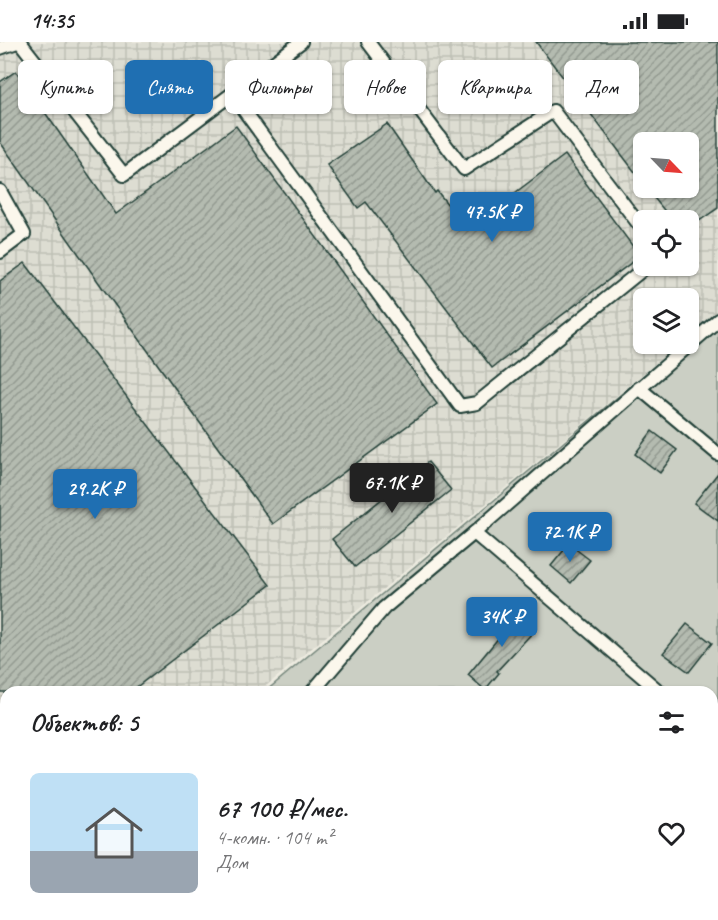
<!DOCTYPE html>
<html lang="ru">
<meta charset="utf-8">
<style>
:root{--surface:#fff;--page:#f6f6f6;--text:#202124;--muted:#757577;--accent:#1f6fb2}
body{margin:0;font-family:Caveat,sans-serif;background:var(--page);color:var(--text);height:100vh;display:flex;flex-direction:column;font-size:22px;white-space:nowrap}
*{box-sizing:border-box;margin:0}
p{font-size:20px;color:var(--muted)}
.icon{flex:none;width:33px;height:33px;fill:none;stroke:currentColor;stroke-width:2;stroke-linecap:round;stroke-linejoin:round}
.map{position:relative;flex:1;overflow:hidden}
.side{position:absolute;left:0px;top:644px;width:718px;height:236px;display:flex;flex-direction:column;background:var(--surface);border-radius:18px 18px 0 0;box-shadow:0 2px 4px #0004}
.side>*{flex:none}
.guide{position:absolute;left:18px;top:18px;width:682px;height:54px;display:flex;gap:12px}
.needle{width:39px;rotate:115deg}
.fabs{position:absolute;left:633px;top:90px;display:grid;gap:12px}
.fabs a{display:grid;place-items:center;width:66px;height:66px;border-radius:9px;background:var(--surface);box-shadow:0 2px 4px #0004;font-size:30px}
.price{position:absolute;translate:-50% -51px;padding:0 14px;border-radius:6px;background:var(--accent);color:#fff;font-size:20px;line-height:39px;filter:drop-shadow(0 2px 3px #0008)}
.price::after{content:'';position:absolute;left:50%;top:36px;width:18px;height:14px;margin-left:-9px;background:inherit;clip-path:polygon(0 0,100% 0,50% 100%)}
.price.selected{background:#222;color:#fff}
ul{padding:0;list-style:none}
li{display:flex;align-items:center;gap:18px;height:150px;padding:0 30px}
li span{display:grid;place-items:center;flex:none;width:168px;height:120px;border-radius:9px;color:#555}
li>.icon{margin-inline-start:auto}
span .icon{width:72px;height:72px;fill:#fffc;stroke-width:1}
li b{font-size:26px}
h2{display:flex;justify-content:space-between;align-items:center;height:72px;padding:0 30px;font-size:26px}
.chip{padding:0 21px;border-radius:9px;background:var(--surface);box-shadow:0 2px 4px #0004;font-size:21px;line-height:54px}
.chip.selected{background:var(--accent);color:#fff}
.status{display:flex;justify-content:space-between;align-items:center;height:42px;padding:0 30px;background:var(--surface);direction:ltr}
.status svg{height:16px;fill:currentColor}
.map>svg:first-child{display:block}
.industrial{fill:url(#industrial-grid);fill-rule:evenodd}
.garden{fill:#cbcfc4;stroke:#75867c;stroke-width:1.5}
.building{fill:url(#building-hatch);stroke:#1f3d34;stroke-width:1.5}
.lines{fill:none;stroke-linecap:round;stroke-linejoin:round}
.service-casing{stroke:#1f3d34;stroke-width:16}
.service{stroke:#fbf7ec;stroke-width:12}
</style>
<div class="status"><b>14:35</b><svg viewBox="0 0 49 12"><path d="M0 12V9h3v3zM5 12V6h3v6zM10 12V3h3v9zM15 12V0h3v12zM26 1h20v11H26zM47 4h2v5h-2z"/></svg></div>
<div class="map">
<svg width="718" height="878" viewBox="0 0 718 878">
<defs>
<pattern id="industrial-grid" width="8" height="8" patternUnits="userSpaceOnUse" patternTransform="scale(1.5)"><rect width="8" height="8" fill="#ddddd2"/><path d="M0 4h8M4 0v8" fill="none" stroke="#bdbfb5"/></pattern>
<pattern id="building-hatch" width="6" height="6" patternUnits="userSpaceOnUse" patternTransform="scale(1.5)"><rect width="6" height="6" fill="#b4bbb0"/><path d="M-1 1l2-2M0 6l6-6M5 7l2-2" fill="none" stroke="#929990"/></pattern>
</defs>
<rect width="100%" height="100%" fill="#eeece1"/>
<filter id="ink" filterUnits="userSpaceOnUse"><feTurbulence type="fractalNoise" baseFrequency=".0167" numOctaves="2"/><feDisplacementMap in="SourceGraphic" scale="12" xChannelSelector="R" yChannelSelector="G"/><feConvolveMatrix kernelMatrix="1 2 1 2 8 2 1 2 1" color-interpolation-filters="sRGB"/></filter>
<g filter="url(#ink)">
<path class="industrial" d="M0,0H718V269L689,293L688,256H644V302H679L260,649L6,650V866L0,871ZM644,100H688V146H644ZM644,178H688V224H644Z"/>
<path class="garden" d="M718,270V878H0V873L6,868V873H712V650L266,649L681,302H688L689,295Z"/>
<g class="building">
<path d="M536,0H718V166L699,179L694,173L687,178H672L646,146H688V100H644V142Z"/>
<path d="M16,29L116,172L236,84L437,362L273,482L104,248L0,100V40Z"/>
<path d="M387,82L435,151L437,149L467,187L565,113L640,214L492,326L366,160L358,166L327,123Z"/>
<path d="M25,221L270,543L130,650H0V239Z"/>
<path d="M652,389L677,408L660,431L635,412Z"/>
<path d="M428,420L451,448L355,525L332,497Z"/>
<path d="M718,431V479L694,461Z"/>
<path d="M569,502L590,518L571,541L551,524Z"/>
<path d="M513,567L535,588L497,629L499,631L485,648L468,633L500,594L494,588Z"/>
<path d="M687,582L712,601L689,630L663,611Z"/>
</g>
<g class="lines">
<g class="service-casing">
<g id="service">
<path d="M20,0L124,133L301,0"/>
<path d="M368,0L464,127L553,69L644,189"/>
<path d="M0,6L17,0"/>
<path d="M232,52L460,364L477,361L647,224"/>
<path d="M0,149L24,192L0,210"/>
<path d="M639,346L718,412"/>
<path d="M474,491L660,650"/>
<path d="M312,650L384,566L474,491L718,278"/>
<path d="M712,695L718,699"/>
<path d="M0,742L6,750"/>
<path d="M0,786L6,781"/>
<path d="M216,873L222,878"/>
<path d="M584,873L590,878"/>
<path d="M116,878L120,873"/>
</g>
</g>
<use href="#service" class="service"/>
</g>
</g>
</svg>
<div class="fabs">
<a><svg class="needle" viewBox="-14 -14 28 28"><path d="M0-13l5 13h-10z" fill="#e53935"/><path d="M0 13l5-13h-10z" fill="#757577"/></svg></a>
<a><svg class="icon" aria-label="locate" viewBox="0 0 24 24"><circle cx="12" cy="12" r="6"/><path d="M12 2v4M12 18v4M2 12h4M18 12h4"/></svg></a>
<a><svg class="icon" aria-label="layers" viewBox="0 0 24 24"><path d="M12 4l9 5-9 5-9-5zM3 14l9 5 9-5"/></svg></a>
</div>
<b class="price" style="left:492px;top:201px">47.5K ₽</b>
<b class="price selected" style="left:392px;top:472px">67.1K ₽</b>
<b class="price" style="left:95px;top:478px">29.2K ₽</b>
<b class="price" style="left:570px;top:521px">72.1K ₽</b>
<b class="price" style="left:502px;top:606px">34K ₽</b>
<div class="guide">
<a class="chip">Купить</a>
<a class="chip selected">Снять</a>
<a class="chip">Фильтры</a>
<a class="chip">Новое</a>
<a class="chip">Квартира</a>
<a class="chip">Дом</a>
</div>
<section class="side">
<h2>Объектов: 5<svg class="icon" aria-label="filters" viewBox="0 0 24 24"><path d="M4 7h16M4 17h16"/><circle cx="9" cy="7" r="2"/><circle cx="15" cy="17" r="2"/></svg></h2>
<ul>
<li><span style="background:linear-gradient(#bfe0f5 65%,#9aa5b1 0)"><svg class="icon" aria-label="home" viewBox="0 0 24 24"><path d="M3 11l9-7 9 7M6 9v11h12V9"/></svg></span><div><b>67 100 ₽/мес.</b><p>4-комн. · 104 m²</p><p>Дом</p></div><svg class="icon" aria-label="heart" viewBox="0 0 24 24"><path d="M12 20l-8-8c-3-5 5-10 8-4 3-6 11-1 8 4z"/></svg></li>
</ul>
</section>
</div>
